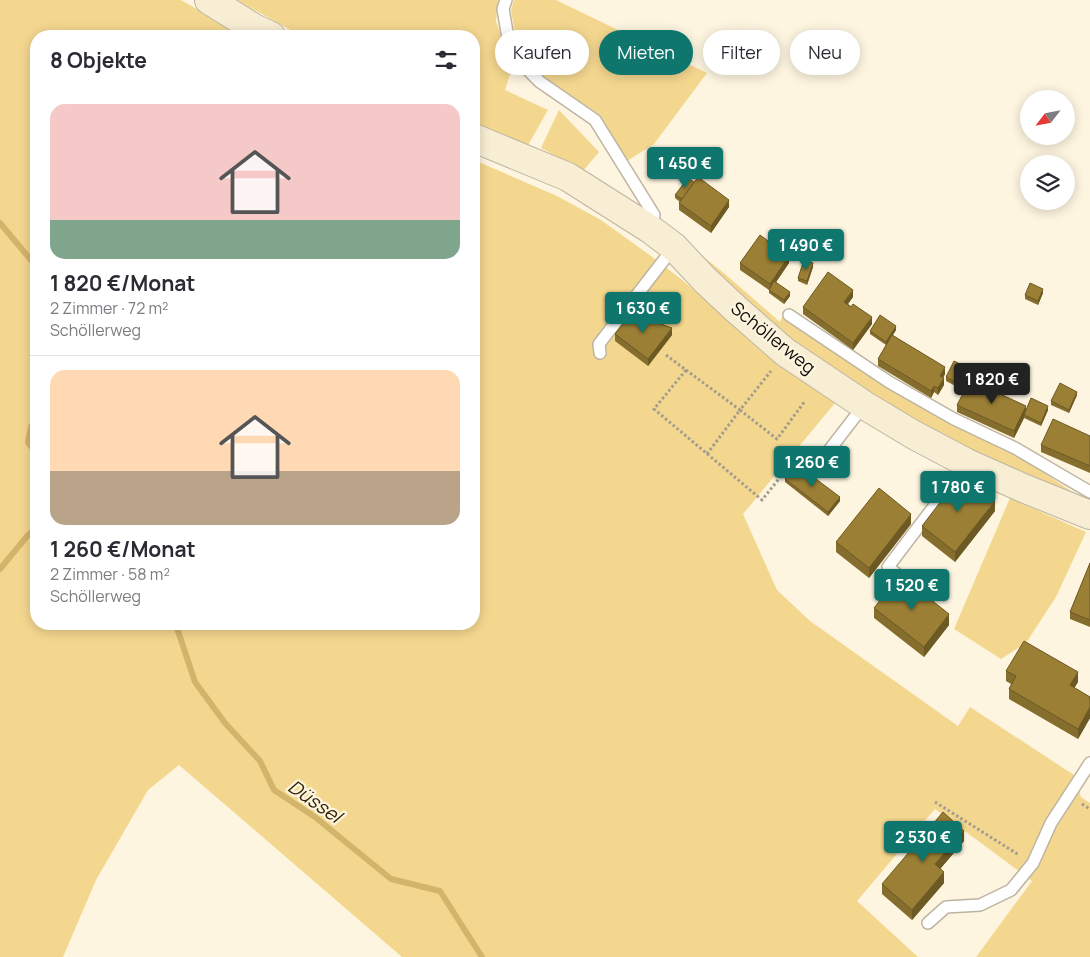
<!DOCTYPE html>
<html lang="de">
<meta charset="utf-8">
<style>
:root{--surface:#fff;--page:#f7f7f7;--text:#2b2b33;--muted:#7c7c81;--line:#e1e1e2;--accent:#0f766e}
body{margin:0;font-family:Manrope,sans-serif;background:var(--page);color:var(--text);height:100vh;display:flex;flex-direction:column;font-size:19px;white-space:nowrap}
*{box-sizing:border-box;margin:0}
p{font-size:16px;color:var(--muted)}
.icon{flex:none;width:28px;height:28px;fill:none;stroke:currentColor;stroke-width:2;stroke-linecap:round;stroke-linejoin:round}
.map{position:relative;flex:1;overflow:hidden}
.drawer{position:absolute;left:30px;top:30px;width:450px;height:600px;display:flex;flex-direction:column;background:var(--surface);border-radius:20px;box-shadow:0 2px 12px #0003}
.drawer>*{flex:none}
.top-card{position:absolute;left:495px;top:30px;width:475px;height:45px;display:flex;gap:10px}
.needle{width:32px;rotate:238deg}
.fabs{position:absolute;left:1020px;top:90px;display:grid;gap:10px}
.fabs a{display:grid;place-items:center;width:55px;height:55px;border-radius:50%;background:var(--surface);box-shadow:0 2px 12px #0003;font-size:25px}
.price{position:absolute;translate:-50% -42px;padding:0 11px;border-radius:5px;background:var(--accent);color:#fff;font-size:16px;line-height:32px;filter:drop-shadow(0 1px 2px #0008)}
.price::after{content:'';position:absolute;left:50%;top:30px;width:15px;height:11px;margin-left:-8px;background:inherit;clip-path:polygon(0 0,100% 0,50% 100%)}
.price.selected{background:#222;color:#fff}
ul{padding:0;list-style:none}
li{display:grid;align-content:center;gap:10px;height:265px;padding:0 20px}
li+li{border-top:1px solid var(--line)}
li span{display:grid;place-items:center;height:155px;border-radius:15px;color:#555}
li>.icon{margin-inline-start:auto}
span .icon{width:90px;height:90px;fill:#fffc;stroke-width:1}
li b{font-size:21px}
h2{display:flex;justify-content:space-between;align-items:center;height:60px;padding:0 20px;font-size:21px}
.chip{padding:0 18px;border-radius:22px;background:var(--surface);box-shadow:0 2px 12px #0003;font-size:18px;line-height:45px}
.chip.selected{background:var(--accent);color:#fff}
.map>svg:first-child{display:block}
.green{fill:#f4d78f}
.lines{fill:none;stroke-linecap:round;stroke-linejoin:round}
.stream{stroke:#d2b56b;stroke-width:6}
.lane-casing{stroke:#bdb5a1;stroke-width:14}
.secondary-casing{stroke:#bdb5a1;stroke-width:30}
.path{stroke:#a29c8c;stroke-width:3;stroke-dasharray:2.5 2.5;stroke-linecap:butt}
.lane{stroke:#fff;stroke-width:11}
.secondary{stroke:#f8eed4;stroke-width:28}
.wall{fill:#856d2d}
.shaded-wall{fill:#6c5924}
.building{fill:#9b7f34;stroke:#6c5924}
.labels{text-anchor:middle;stroke-width:4.5;stroke-linejoin:round;paint-order:stroke}
.street-label{font-size:18px;fill:#0f0c06;stroke:#fdf5e0}
.water-label{font-size:19px;font-style:italic;fill:#342806;stroke:#fdf5e0}
</style>
<div class="map">
<svg width="1090" height="957" viewBox="0 0 1090 957">
<rect width="100%" height="100%" fill="#fdf5e0"/>
<g class="green">
<path d="M0,0H181L244,36H36V624H474V160L557,196L601,220L651,256L686,283L748,339L835,403L743,514L777,590L810,621L958,726L970,707L1074,775L1081,797L1090,803V957H976L1032,881L935,809L857,901L918,957H402L179,765L148,790L96,880L63,957H0Z"/>
<path d="M237,0H498L496,21L512,68L505,90L548,110L527,147L474,123V36H301Z"/>
<path d="M514,0H556L707,73L654,144L627,161L600,115L543,76L524,55L515,33L511,10Z"/>
<path d="M559,110L599,152L583,171L541,148Z"/>
<path d="M681,239L725,274L780,322L782,317L886,387L943,420L1011,452L1037,468L1090,504L920,429L777,337Z"/>
<path d="M1010,498L1086,532L1056,597L1026,643L1001,659L954,629Z"/>
</g>
<g class="lines">
<g class="stream">
<path d="M0,223L36,266"/>
<path d="M36,420L31,427L28,442L36,453"/>
<path d="M0,569L28,535L36,529"/>
<path d="M174,624L178,631L195,682L225,723L260,761L274,790L315,817L391,879L440,891L482,957"/>
</g>
<g class="lane-casing">
<g id="lane">
<path d="M506,0L503,9L508,38L519,61L540,82L595,120L654,215L650,229"/>
<path d="M789,315L889,382L954,419L1015,448L1090,492"/>
<path d="M600,353L599,344L674,247"/>
<path d="M814,470L864,405"/>
<path d="M911,586L888,567L967,463"/>
<path d="M928,923L946,907L980,905L1011,890L1033,863L1051,823L1090,763"/>
</g>
</g>
<g class="secondary-casing">
<g id="secondary">
<path d="M209,0L254,28L271,36"/>
<path d="M474,138L568,177L650,229L674,247L705,280L737,310L785,352L864,405L914,435L967,463L1023,488L1090,515"/>
</g>
</g>
<g class="path">
<path d="M666,355L686,370L654,409L762,500L794,460L800,463"/>
<path d="M686,370L740,410L771,371"/>
<path d="M707,454L740,410L777,439L805,401"/>
<path d="M935,802L1019,855"/>
<path d="M1082,804L1090,809"/>
</g>
<use href="#lane" class="lane"/>
<use href="#secondary" class="secondary"/>
</g>
<g class="wall">
<path d="M675,195L729,207L711,233L679,210V203L680,202L675,198Z"/>
<path d="M740,263H789L776,282L790,296L784,304L769,293V290L740,270Z"/>
<path d="M813,267L807,285L798,281V278Z"/>
<path d="M1043,293L1038,305L1025,299V295Z"/>
<path d="M853,297L848,304L872,324L853,350L803,314V307Z"/>
<path d="M629,314L642,317L672,335L648,366L615,341V334L629,316Z"/>
<path d="M896,330L893,335L945,374L943,378L944,385L938,395L934,392L931,398L878,366V359L886,345L870,334V331Z"/>
<path d="M972,374L963,390L946,381V377Z"/>
<path d="M1077,395L1069,413L1051,405V401Z"/>
<path d="M957,405L1026,409L1048,410L1041,426L1024,418L1014,438L957,412Z"/>
<path d="M1090,436V473L1041,452V445Z"/>
<path d="M785,479L840,501L828,516L785,482Z"/>
<path d="M995,511L955,562L922,536V526Z"/>
<path d="M911,524L869,578L836,552V542Z"/>
<path d="M1090,563V627L1070,619V612Z"/>
<path d="M874,608L949,625L924,657L874,618Z"/>
<path d="M1006,671L1078,682L1074,688L1090,697V718L1078,739L1009,699V689L1011,684L1006,681Z"/>
<path d="M964,841L940,869L944,883L912,920L882,894V884Z"/>
</g>
<g class="shaded-wall">
<path d="M729,200V207L711,233V226Z"/>
<path d="M789,256V263L770,291V284Z"/>
<path d="M813,263V267L807,285V281Z"/>
<path d="M1043,289V293L1038,305V301Z"/>
<path d="M853,290V297L844,309V302Z"/>
<path d="M790,292V296L784,304V300Z"/>
<path d="M872,317V324L853,350V343Z"/>
<path d="M896,326V330L886,345V342Z"/>
<path d="M672,328V335L648,366V359Z"/>
<path d="M945,367V374L940,383V376Z"/>
<path d="M972,370V374L963,390V386Z"/>
<path d="M944,378V385L938,395V388Z"/>
<path d="M934,386V392L931,398V391Z"/>
<path d="M1077,392V395L1069,413V410Z"/>
<path d="M1026,406V413L1024,415V418L1014,438V431Z"/>
<path d="M1048,406V410L1041,426V423Z"/>
<path d="M840,497V501L828,516V512Z"/>
<path d="M995,501V511L955,562V552Z"/>
<path d="M911,514V524L869,578V568Z"/>
<path d="M949,614V625L924,657V647Z"/>
<path d="M1078,672V682L1070,695V685Z"/>
<path d="M1090,707V718L1078,739V729Z"/>
<path d="M964,831V841L935,875V864Z"/>
<path d="M944,872V883L912,920V910Z"/>
</g>
<g class="building">
<path d="M698,177L729,200L711,226L679,203Z"/>
<path d="M688,178L694,182L682,199L675,195Z"/>
<path d="M760,235L789,256L770,284L740,263Z"/>
<path d="M804,260L813,263L807,281L798,278Z"/>
<path d="M828,272L853,290L844,302L851,307L853,304L872,317L853,343L803,307Z"/>
<path d="M774,281L790,292L784,300L769,290Z"/>
<path d="M1030,283L1043,289L1038,301L1025,295Z"/>
<path d="M632,310L642,313L641,317L672,328L648,359L615,334L630,315L629,314Z"/>
<path d="M880,315L896,326L886,342L870,331Z"/>
<path d="M892,335L945,367L940,376L944,378L938,388L934,386L931,391L878,359Z"/>
<path d="M954,361L972,370L963,386L946,377Z"/>
<path d="M970,380L1026,406L1014,431L957,405Z"/>
<path d="M1060,383L1077,392L1069,410L1051,401Z"/>
<path d="M1031,398L1048,406L1041,423L1024,415Z"/>
<path d="M1053,419L1090,436V466L1041,445Z"/>
<path d="M796,464L840,497L828,512L785,479Z"/>
<path d="M961,475L995,501L955,552L922,526Z"/>
<path d="M879,488L911,514L869,568L836,542Z"/>
<path d="M1090,563V620L1070,612Z"/>
<path d="M900,575L949,614L924,647L874,608Z"/>
<path d="M1024,641L1078,672L1070,685L1090,697V707L1078,729L1009,689L1016,676L1006,671Z"/>
<path d="M943,812L964,831L935,864L944,872L912,910L882,884Z"/>
</g>
<g class="labels">
<g class="street-label">
<text transform="translate(773 338) rotate(39)" y="6">Schöllerweg</text>
</g>
<g class="water-label">
<text transform="translate(315 801) rotate(35)" y="7">Düssel</text>
</g>
</g>
</svg>
<div class="fabs">
<a><svg class="needle" viewBox="-14 -14 28 28"><path d="M0-13l5 13h-10z" fill="#e53935"/><path d="M0 13l5-13h-10z" fill="#7c7c81"/></svg></a>
<a><svg class="icon" aria-label="layers" viewBox="0 0 24 24"><path d="M12 4l9 5-9 5-9-5zM3 14l9 5 9-5"/></svg></a>
</div>
<b class="price" style="left:685px;top:189px">1 450 €</b>
<b class="price" style="left:806px;top:271px">1 490 €</b>
<b class="price" style="left:643px;top:334px">1 630 €</b>
<b class="price selected" style="left:992px;top:405px">1 820 €</b>
<b class="price" style="left:812px;top:488px">1 260 €</b>
<b class="price" style="left:958px;top:513px">1 780 €</b>
<b class="price" style="left:912px;top:611px">1 520 €</b>
<b class="price" style="left:923px;top:863px">2 530 €</b>
<div class="top-card">
<a class="chip">Kaufen</a>
<a class="chip selected">Mieten</a>
<a class="chip">Filter</a>
<a class="chip">Neu</a>
</div>
<section class="drawer">
<h2>8 Objekte<svg class="icon" aria-label="filters" viewBox="0 0 24 24"><path d="M4 7h16M4 17h16"/><circle cx="9" cy="7" r="2"/><circle cx="15" cy="17" r="2"/></svg></h2>
<ul>
<li><span style="background:linear-gradient(#f6c9c9 75%,#7fa58c 0)"><svg class="icon" aria-label="home" viewBox="0 0 24 24"><path d="M3 11l9-7 9 7M6 9v11h12V9"/></svg></span><div><b>1 820 €/Monat</b><p>2 Zimmer · 72 m²</p><p>Schöllerweg</p></div></li>
<li><span style="background:linear-gradient(#ffd9b3 65%,#b9a48a 0)"><svg class="icon" aria-label="home" viewBox="0 0 24 24"><path d="M3 11l9-7 9 7M6 9v11h12V9"/></svg></span><div><b>1 260 €/Monat</b><p>2 Zimmer · 58 m²</p><p>Schöllerweg</p></div></li>
</ul>
</section>
</div>
